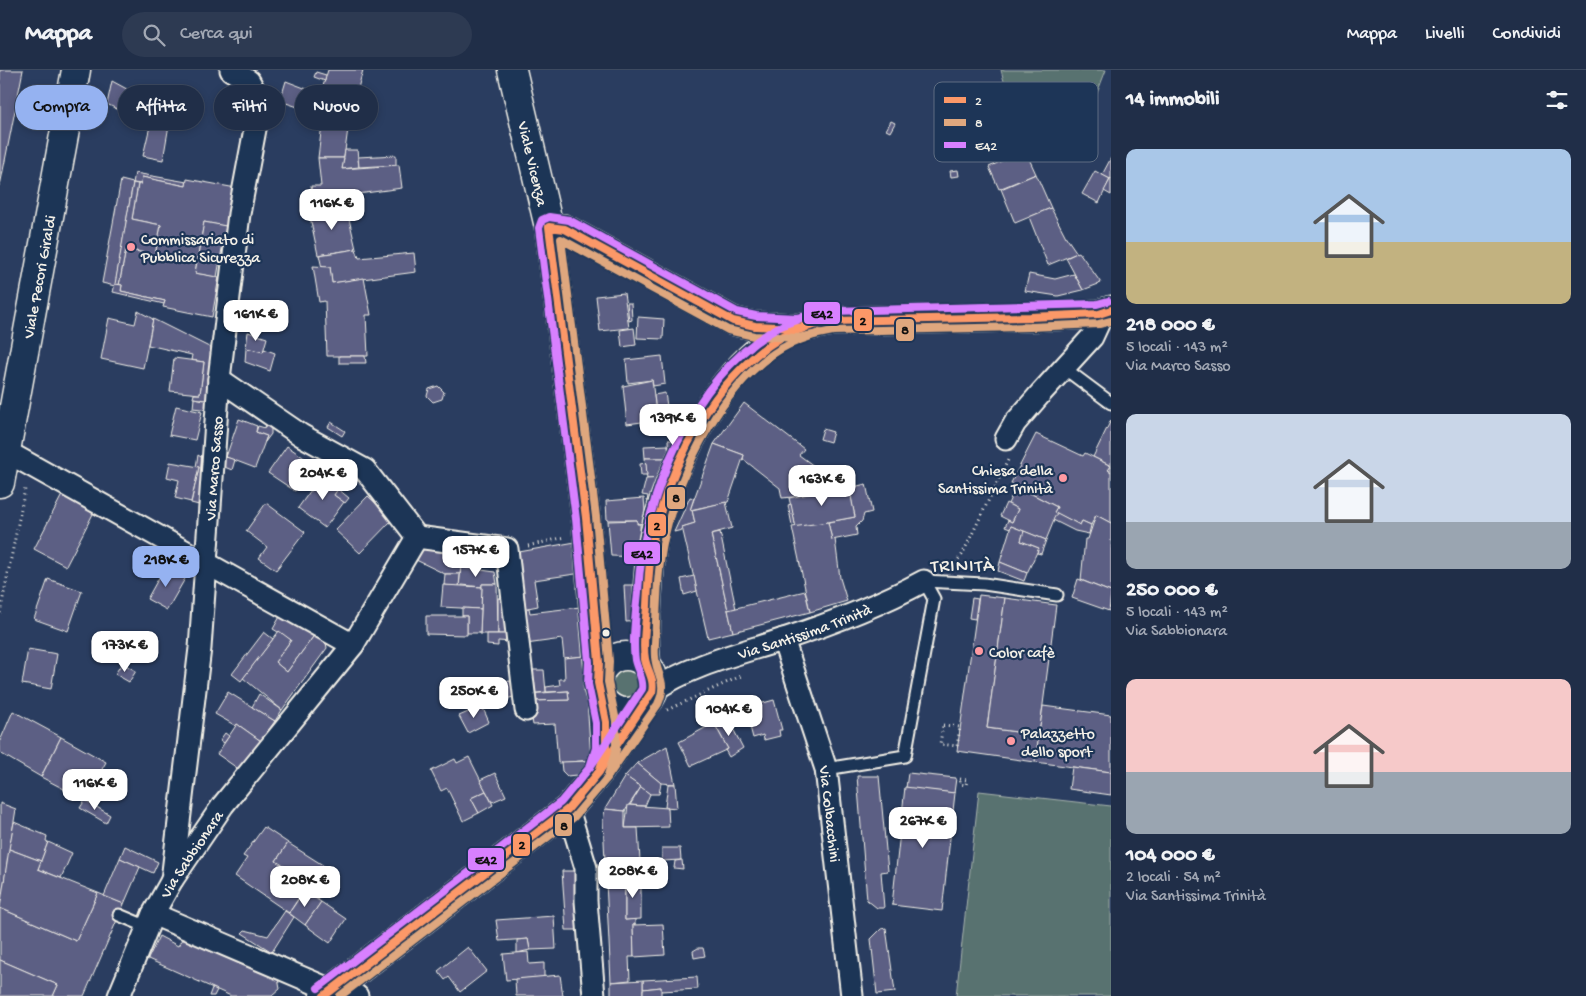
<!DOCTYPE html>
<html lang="it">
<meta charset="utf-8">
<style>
:root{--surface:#202e48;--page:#2d3a52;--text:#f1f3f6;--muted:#a2a8b4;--line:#3d4a60;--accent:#95b2f1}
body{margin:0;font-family:"Gochi Hand",sans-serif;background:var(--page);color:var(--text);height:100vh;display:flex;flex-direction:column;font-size:19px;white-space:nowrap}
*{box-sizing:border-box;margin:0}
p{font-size:16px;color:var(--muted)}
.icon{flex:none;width:28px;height:28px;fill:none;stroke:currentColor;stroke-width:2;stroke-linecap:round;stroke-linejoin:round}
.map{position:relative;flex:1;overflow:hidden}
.side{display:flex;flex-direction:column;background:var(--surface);width:475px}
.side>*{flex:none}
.banner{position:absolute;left:15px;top:15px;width:475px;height:45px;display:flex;gap:10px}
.price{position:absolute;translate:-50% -42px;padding:0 11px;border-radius:10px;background:#fff;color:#222;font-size:16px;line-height:32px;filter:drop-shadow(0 1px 2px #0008)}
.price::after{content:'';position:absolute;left:50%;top:30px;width:15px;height:11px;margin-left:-8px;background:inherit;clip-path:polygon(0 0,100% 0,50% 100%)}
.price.on{background:var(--accent);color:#111}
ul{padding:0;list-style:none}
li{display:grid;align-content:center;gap:10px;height:265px;padding:0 15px}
li span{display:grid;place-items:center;height:155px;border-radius:10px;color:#555}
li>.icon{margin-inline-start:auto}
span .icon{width:90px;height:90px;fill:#fffc;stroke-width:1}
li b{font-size:21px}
h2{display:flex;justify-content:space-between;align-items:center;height:60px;padding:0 15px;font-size:21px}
.chip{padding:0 18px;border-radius:22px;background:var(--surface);box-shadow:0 2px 8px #0003,0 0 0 1px var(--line);font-size:18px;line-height:45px}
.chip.on{background:var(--accent);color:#111}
header{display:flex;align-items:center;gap:30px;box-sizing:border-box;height:70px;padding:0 25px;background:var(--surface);border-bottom:1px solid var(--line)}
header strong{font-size:24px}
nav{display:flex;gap:28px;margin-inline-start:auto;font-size:18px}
.search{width:350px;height:45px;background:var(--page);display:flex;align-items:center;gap:12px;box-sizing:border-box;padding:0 18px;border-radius:28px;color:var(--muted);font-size:19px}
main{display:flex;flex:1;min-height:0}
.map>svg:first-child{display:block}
.green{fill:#59726f;stroke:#a6b2ac}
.building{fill:#5c5f84;stroke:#f4f1e8}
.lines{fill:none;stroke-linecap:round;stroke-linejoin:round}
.lane-casing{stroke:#f4f1e8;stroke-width:15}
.street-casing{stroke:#f4f1e8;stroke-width:25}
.secondary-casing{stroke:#f4f1e8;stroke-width:31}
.path{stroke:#f4f1e8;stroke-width:3;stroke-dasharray:1 4;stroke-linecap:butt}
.lane{stroke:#1d3557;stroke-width:11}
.street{stroke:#1d3557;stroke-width:21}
.secondary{stroke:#1d3557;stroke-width:28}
.bus-1-casing{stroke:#1d3557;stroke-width:11}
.bus-2-casing{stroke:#1d3557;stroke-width:11}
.bus-3-casing{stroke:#1d3557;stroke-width:11}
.bus-1{stroke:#fc9868;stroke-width:8}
.bus-2{stroke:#dfa77e;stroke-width:8}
.bus-3{stroke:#d880ff;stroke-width:8}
.poi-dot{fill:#ff9aa2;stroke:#1d3557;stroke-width:2}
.bus-dot{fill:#f4f1e8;stroke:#1d3557;stroke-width:2}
.labels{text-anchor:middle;stroke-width:4.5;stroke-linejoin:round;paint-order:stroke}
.street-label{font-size:16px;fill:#f4f1e8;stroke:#1d3557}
.poi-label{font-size:16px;fill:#f4f1e8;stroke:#1d3557;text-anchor:start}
.quarter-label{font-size:19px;letter-spacing:1px;fill:#f4f1e8;stroke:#1d3557}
.key{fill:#1d3557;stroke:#5e6d82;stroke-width:1}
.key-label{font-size:14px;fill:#f4f1e8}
.line-badge{stroke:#1d3557;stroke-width:2}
.pale-badge-label{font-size:14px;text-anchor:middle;font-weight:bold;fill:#111}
</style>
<header>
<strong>Mappa</strong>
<div class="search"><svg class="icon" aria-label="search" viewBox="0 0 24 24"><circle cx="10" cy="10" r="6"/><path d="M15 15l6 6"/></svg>Cerca qui</div>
<nav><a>Mappa</a><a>Livelli</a><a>Condividi</a></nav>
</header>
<main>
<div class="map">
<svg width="1111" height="926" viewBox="0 0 1111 926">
<rect width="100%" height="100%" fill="#2a3d60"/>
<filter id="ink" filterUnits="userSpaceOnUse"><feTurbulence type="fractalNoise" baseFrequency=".02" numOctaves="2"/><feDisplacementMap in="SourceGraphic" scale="10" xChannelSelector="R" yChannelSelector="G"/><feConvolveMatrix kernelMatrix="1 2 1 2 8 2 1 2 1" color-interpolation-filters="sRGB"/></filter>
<g filter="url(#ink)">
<g class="green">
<path d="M1001,0H1106L1080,67L1066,82L1005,15Z"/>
<circle cx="626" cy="614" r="17"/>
<path d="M979,721L1111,736V926H956Z"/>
</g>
<g class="building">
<path d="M0,0H23L0,116Z"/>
<path d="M328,0H363L349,51L344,88H318L323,45L327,28L320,26Z"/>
<path d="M316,2L326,5L325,11L314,7Z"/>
<path d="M112,11L171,43L163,90L143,86L150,56L107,34Z"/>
<path d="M286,11L320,24V26L324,27L319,44L280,31Z"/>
<path d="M891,51L895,53L890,62L886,60Z"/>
<path d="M345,80H357L359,97L342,99Z"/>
<path d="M1025,80L1036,104L999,119L989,97Z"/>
<path d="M396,85V95L359,97L358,87Z"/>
<path d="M318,88H344L342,99L399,95L402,118L343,126L344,136L311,142L308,130H313L311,116H321Z"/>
<path d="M1111,88V108L1110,109L1102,105Z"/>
<path d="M958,100L959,106L951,107L950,101Z"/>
<path d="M1095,101L1110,109L1099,133L1082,124Z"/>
<path d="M135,103L187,112L186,116L142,107L141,114L133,113Z"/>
<path d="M1036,104L1051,138L1015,153L1001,119Z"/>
<path d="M142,107L186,116L187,109L236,118L229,157L204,152L195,203L219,207L212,247L163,237L165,231L121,221L122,215H119L126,179L155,185L161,155L132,149L138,114H141Z"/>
<path d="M1111,108V125L1104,121Z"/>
<path d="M121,110L133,113L115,216L102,213Z"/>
<path d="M133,113L138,114L132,149L161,155L155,185L126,179L119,215L115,214Z"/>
<path d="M346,136L356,179L318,185L309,142Z"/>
<path d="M1051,138L1066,167L1077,183L1048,195L1029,147Z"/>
<path d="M204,152L226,156L217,207L195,203Z"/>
<path d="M356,179L359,188L414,183L416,202L332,213L330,197L322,198L319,185Z"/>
<path d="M1079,182L1101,213L1083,220L1066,188Z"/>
<path d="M313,196L330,197L332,213L364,208L371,245H366L368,286H327L325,231L319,232Z"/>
<path d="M1029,204L1055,209L1074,204L1083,220L1058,226L1025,221Z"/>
<path d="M115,214L122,215L121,221L165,231L164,234L113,222Z"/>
<path d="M624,223L629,258L600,261L596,226Z"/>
<path d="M627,233H631L632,250L629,251Z"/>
<path d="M138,241L153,249L143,298L101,289L109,248L135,254Z"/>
<path d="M638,247L664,249L663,269L637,268Z"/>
<path d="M153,249L213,279L210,331L193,328L194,324H200L204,292L191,290L192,285L148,275Z"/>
<path d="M634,258L636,275L622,277L620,260Z"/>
<path d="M248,262L267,268L263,282L246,278Z"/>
<path d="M246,278L263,282L264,279L275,283L270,301L245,292Z"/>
<path d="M339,286H365L366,293H339Z"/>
<path d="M662,286L665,314L653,316L652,310L628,313L626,290Z"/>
<path d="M174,288L204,292L200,324L170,321Z"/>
<path d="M652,310L657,350L627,354L623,316Z"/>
<path d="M438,316L444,322L442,329L433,332L427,326L429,319Z"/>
<path d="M665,323L669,349L657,350L654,325Z"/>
<path d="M194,328L210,331L209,340L193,338Z"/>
<path d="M744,333L804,379L799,385L818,399L802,420L803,426L782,428L780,418L743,389L744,385L714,374Z"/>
<path d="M176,336L202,342L195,370L169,365Z"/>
<path d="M239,349L257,356L256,362L267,366L255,398L226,387Z"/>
<path d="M1111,350V402L1108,400L1111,396L1093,387Z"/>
<path d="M331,352L345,361L342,366L328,357Z"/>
<path d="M266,354L271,356V364L265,372L267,366L256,362L258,356L265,358Z"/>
<path d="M823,359L833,362L830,372L820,369Z"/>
<path d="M1036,364L1083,386L1085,383L1111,396L1108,400L1111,402V453L1096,445L1091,455L1082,451L1080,455L1054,442L1057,437L1011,413Z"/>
<path d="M668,370H681L669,388Z"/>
<path d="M714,374L744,385L728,432L690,440Z"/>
<path d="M668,375L669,388H645L644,376Z"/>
<path d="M287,376L313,394L295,421L268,403Z"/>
<path d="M198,385L207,391L203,436L191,433L199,397H196Z"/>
<path d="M226,387L235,390L232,400L222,396Z"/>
<path d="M645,388H669L662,408L647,409Z"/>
<path d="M170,392L199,397L191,432L175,428L179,410L167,407Z"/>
<path d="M646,393L647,405H641L640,394Z"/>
<path d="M324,402L342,415L334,425L344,432L325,458L298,438Z"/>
<path d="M663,408L655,434L647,431L648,426L642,425L646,409Z"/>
<path d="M866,414L872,442L864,444L862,451L856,457L857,465L832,470L828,452L855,447L849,418Z"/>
<path d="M849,416L855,447L796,458L789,428Z"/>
<path d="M1016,416L1057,437L1054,442L1057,443L1046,470L1011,456L1010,459L1005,457L1008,450L1012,452L1018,439L1008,434Z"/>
<path d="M338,419L349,428L345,433L334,425Z"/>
<path d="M62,425L94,442L66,496L34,479Z"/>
<path d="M368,426L393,449L360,483L335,460Z"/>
<path d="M690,427L694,428L690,440H692L695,453L682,457V460L674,462Z"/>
<path d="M644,428L646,453L637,454V450H607L606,431Z"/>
<path d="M726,432L732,458L711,464L733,562L708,568L682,457L695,453L692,440Z"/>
<path d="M266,433L305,462L276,500L259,488L267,477L246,461Z"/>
<path d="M1006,433L1018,439L1012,452L1000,446Z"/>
<path d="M791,434L795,454L792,455L788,435Z"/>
<path d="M1057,443L1080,455L1082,451L1091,455L1089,464L1075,461L1053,450Z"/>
<path d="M1096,445L1111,453V522L1081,510L1085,469H1088Z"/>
<path d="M637,450V454H640L641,487L611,486L608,451Z"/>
<path d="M828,452L832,470L835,469L840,508L847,531L810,542L792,457Z"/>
<path d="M1011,456L1024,461L1021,471L1039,478L1027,503L1000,492Z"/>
<path d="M1024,461L1046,470L1041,484L1037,483L1039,478L1021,471Z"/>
<path d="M720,462L736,539L728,540L711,464Z"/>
<path d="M581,471L582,503L534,510L538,536L523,539L519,482Z"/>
<path d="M422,474L465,491L463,497H461L460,504H445L414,489Z"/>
<path d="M465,492L476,494L475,499L463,497Z"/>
<path d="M1000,492L1027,503L1024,511L998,501Z"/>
<path d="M166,495L186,507L167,540L147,529Z"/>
<path d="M461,497L495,502L497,514H482V517L462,515V518L459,517Z"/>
<path d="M445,504H460L459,517L444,515Z"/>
<path d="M694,506L697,521L684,525L681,509Z"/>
<path d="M48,509L82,521L68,561L34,549Z"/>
<path d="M1078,509L1111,522L1109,541L1072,528Z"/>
<path d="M482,514H497L498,564H480Z"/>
<path d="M443,515L482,517L481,539L441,537Z"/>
<path d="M624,515H637L638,551L626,552Z"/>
<path d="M805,521L810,542L733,562L728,540Z"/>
<path d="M979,525L1005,528L987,658L1039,665L1035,692L957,681Z"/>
<path d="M498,528H502V548H511V564H498Z"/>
<path d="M972,528L978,529L975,549L969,548Z"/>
<path d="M1005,528L1056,535L1039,665L987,658Z"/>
<path d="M580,537L584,586L564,588L562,569L526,574L523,539L529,538L530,543Z"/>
<path d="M462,538L481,539L480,563H467V546H462Z"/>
<path d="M282,543L316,563L287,602L275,592L291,570L273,559Z"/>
<path d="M426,546H467V565L426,564Z"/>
<path d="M279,561L291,570L275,592L287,602L316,563L325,568L327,578L282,640L243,608Z"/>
<path d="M264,562L273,569L241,611L232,604Z"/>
<path d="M487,564H511L512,572L498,571V576L487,575Z"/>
<path d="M113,573L125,578L120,589L109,584Z"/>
<path d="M28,579L57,584L51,619L22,614Z"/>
<path d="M584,586L591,690L558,693L555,654L533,655L529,631L569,630L568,621L546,622V617L560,615L559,609H565L564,588Z"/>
<path d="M122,593L136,601L129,612L115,604Z"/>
<path d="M527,600H544L546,622L528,624Z"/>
<path d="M510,611L514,627L496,631L493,614Z"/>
<path d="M568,621L569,630L529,631L528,624Z"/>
<path d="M228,622L275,651L261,671L237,654L236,656L215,644Z"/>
<path d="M259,624L282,640L275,651L252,637Z"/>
<path d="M774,630L782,660H779L780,666L764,670L763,665L753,668L745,638Z"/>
<path d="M482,636L489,652L468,663L459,646Z"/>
<path d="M1043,636L1111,645V702L1035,692Z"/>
<path d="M13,641L61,667L41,707L0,683V671Z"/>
<path d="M727,647L743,678L729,687L725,680L728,679L714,653Z"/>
<path d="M714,653L728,679L691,696L679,672Z"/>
<path d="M237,654L261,671L240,700L217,684Z"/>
<path d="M225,663L229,666L224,673L220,670Z"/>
<path d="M61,667L106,692L85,730L41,707Z"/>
<path d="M667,676L675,714L661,713L637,693Z"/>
<path d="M469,687L486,721L471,728L479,743L463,751L447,718L441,721L431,701L455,689L457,693Z"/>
<path d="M589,691L586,704L567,706L562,701L561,692Z"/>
<path d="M637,693L661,713L659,724H650L625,706Z"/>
<path d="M1072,697L1111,702V725L1069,719Z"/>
<path d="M495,703L506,726L492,732L480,710Z"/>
<path d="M908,703L956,708L954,723L906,718Z"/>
<path d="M625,706L641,717L625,741L605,739Z"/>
<path d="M857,706H879L888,801L881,802L884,838H877L867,830Z"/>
<path d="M668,714H675L677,738L665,737Z"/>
<path d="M641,717L650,724L645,736L630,735Z"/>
<path d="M905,717L955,723L942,841L892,835Z"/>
<path d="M486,721L493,735L479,743L471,728Z"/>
<path d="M85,730L110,745L106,753L80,738Z"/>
<path d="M0,733L16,739L0,838L76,871L98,823L124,834L84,926H53L58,915L0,890Z"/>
<path d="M628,735L668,738L669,757L625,758Z"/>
<path d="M605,739L625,741V758H638L641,808L625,810V850L635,849V855H633L634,887H629L630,910L611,912L603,751Z"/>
<path d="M14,752L47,766L46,771L48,772L41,791L9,779Z"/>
<path d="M264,757L288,773L276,791L309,812L289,843L235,806L247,788L243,786Z"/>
<path d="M48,772L72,783L61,808L38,799Z"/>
<path d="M288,773L337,804L318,830L304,821L309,812L276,791Z"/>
<path d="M125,776L158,792L153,803L120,788Z"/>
<path d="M662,778H680L681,790L662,791Z"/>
<path d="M9,779L41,791L38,799L98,823L76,871L0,838Z"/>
<path d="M120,788L140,797L124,834L104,826Z"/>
<path d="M682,790L683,799L674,798L675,791Z"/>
<path d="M562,801H582L585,860H566Z"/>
<path d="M641,808V849L625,850V810Z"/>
<path d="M304,821L321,832L305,855L289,843Z"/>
<path d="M321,832L346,849L330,873L305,855Z"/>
<path d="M285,841L294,847L272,882L242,863L245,860L268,866Z"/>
<path d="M554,846L556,879L530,880L528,869L499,871L496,850Z"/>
<path d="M663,854L665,885L634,887L633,855Z"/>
<path d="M886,858L895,922L877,924L871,869L881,859Z"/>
<path d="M185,864L278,908L280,919L272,926H231L148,889L159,866L178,876Z"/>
<path d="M528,869L530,880L517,883V870Z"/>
<path d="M468,877L487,901L460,922L449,907L445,910L438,901Z"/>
<path d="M698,878H703L705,886L694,888L693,881Z"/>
<path d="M528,882L529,894L544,893V907L506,910L503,884Z"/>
<path d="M0,890L58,915L53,926H0Z"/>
<path d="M560,905L563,926H516L515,909Z"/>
<path d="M697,907L698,919L661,921V917L643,919V910Z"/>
<path d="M643,910V926H611V912Z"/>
<path d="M661,917V926H643V919Z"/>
<path d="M212,918L217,920L214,926H209Z"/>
</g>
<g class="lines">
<g class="lane-casing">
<g id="lane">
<path d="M1064,298L1111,333"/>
<path d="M924,511L984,514L1057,525"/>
<path d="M826,699L905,686L934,529L924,511"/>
<path d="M119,845L148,857"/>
</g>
</g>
<g class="street-casing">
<g id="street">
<path d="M1006,369L1015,353L1041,323L1092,267L1098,254L1099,244"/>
<path d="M0,378L353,575"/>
<path d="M417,467L507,479L526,640"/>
<path id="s1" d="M783,569L826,699L852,926"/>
<path id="s2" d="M654,620C691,595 738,584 781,570C830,554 878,536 924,511"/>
<path d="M568,739L586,798V831L594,926"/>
<path id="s3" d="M172,810L200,578L219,309L239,144L256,54L255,22L249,11L231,0"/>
<path d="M153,844L331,920"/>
<path d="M338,915L357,926"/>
<path id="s4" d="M119,926L153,844L172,810L223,735L353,575L417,467L365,400L301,365L219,309"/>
</g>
</g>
<g class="secondary-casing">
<g id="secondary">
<path id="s5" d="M512,0L549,157L586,448L599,604"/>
<path d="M549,157L565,159L733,251L755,256L798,258L832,251L1030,247L1099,244L1111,240"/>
<path id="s6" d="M0,413L76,0"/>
<circle cx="626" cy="614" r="28"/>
<path d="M646,594L645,576C647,541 647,500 654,466C667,406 705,330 750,288C764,275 782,266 798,258"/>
<path d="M324,926L568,739L599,702L644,635"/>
</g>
</g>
<g class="path">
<path d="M528,476L565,467"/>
<path d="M952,497L962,485L1008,390"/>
<path d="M0,543L25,419"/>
<path d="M667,640L741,606"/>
<path d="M943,655L960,657L957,676L940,674Z"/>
<path d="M960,709L967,710L966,715L960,714Z"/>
</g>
<use href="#lane" class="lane"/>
<use href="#street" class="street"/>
<use href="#secondary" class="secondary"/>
<g class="bus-1-casing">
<g id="bus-1">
<path d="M598,703L652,622C655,609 647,601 645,589C642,573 646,553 647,536C648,513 649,488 654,465C673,389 714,307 783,266C793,261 805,258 815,254"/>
<path d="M324,926L568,739L599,702L606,680V652L598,613L599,592L586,448L549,157L565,159L733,251L755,256L798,258L832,251L1030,247L1099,244L1111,240"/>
</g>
</g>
<g class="bus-2-casing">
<g id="bus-2">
<path d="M606,709L658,634C668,612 657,607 655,587C654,576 656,564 656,552C657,525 658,497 664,469C678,402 726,305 790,274C799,270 809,267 819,263"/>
<path d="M340,926L574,747L607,708L616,680V651L608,612L609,591L596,447L561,169L728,260L754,266L798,268L833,261L1030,257L1099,254L1111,251"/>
</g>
</g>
<g class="bus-3-casing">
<g id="bus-3">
<path d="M590,697L642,619C644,609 637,600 635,590C632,569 636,544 638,522C643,427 692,305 779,257C789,252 801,249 811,245"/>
<path d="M318,918L561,732L590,697L596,678V653L588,614L589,592L576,449L539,158L542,150L549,147L569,150L737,242L756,246L797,248L832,241L1097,234L1108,231"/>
</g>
</g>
<use href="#bus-1" class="bus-1"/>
<use href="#bus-2" class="bus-2"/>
<use href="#bus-3" class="bus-3"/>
</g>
</g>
<g class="poi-dot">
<circle cx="131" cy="177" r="5"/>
<circle cx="1063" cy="408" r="5"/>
<circle cx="979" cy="581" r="5"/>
<circle cx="1011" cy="671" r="5"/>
</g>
<circle class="bus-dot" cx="606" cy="563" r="4.5"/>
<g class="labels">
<g class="street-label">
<text dy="6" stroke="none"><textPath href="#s5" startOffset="96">Viale Vicenza</textPath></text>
<text dy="6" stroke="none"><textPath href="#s6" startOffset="210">Viale Pecori Giraldi</textPath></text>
<text dy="6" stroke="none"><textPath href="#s3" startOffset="414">Via Marco Sasso</textPath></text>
<text dy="6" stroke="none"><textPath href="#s2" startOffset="162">Via Santissima Trinità</textPath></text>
<text dy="6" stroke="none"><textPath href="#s1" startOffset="182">Via Colbacchini</textPath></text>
<text dy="6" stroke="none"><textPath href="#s4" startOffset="160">Via Sabbionara</textPath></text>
</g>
<g class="poi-label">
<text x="141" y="174">Commissariato di<tspan x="141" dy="18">Pubblica Sicurezza</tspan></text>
<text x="1053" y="405" text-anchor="end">Chiesa della<tspan x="1053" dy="18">Santissima Trinità</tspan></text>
<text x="989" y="587">Color cafè</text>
<text x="1021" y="668">Palazzetto<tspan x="1021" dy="18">dello sport</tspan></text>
</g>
<g class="quarter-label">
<text x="963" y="501">TRINITÀ</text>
</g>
</g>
<rect x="934" y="12" width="164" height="80" rx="8" class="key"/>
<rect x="944" y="27" width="22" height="6" fill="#fc9868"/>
<rect x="944" y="49" width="22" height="7" fill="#dfa77e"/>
<rect x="944" y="72" width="22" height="6" fill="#d880ff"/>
<g class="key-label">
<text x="975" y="35">2</text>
<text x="975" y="57">8</text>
<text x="975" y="80">E42</text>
</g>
<g class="line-badge">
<rect x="803" y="231" width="38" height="24" rx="5" fill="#d880ff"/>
<rect x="853" y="238" width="20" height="24" rx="5" fill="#fc9868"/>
<rect x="895" y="248" width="20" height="24" rx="5" fill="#dfa77e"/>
<rect x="666" y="416" width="20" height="24" rx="5" fill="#dfa77e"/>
<rect x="647" y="443" width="20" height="24" rx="5" fill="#fc9868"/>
<rect x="623" y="471" width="38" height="24" rx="5" fill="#d880ff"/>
<rect x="554" y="743" width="19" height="24" rx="5" fill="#dfa77e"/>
<rect x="512" y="763" width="19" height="24" rx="5" fill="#fc9868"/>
<rect x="467" y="777" width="38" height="24" rx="5" fill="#d880ff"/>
</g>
<g class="pale-badge-label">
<text x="822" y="248">E42</text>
<text x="863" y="255">2</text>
<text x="905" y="264">8</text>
<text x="676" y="432">8</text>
<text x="657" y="460">2</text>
<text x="642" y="488">E42</text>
<text x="564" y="760">8</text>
<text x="522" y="779">2</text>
<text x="486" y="794">E42</text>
</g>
</svg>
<b class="price" style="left:332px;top:161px">116K €</b>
<b class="price" style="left:256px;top:272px">161K €</b>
<b class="price" style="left:673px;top:376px">139K €</b>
<b class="price" style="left:323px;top:431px">204K €</b>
<b class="price" style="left:822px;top:437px">163K €</b>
<b class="price" style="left:476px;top:508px">157K €</b>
<b class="price on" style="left:166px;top:518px">218K €</b>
<b class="price" style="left:125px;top:603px">173K €</b>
<b class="price" style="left:474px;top:649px">250K €</b>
<b class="price" style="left:729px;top:667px">104K €</b>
<b class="price" style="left:95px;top:741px">116K €</b>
<b class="price" style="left:923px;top:779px">267K €</b>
<b class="price" style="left:633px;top:829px">208K €</b>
<b class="price" style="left:305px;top:838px">208K €</b>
<div class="banner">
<a class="chip on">Compra</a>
<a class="chip">Affitta</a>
<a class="chip">Filtri</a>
<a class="chip">Nuovo</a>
</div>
</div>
<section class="side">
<h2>14 immobili<svg class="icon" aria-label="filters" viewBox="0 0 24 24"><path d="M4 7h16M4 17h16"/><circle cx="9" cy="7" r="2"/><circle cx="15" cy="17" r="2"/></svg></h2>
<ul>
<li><span style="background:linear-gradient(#a9c7e8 60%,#c2b280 0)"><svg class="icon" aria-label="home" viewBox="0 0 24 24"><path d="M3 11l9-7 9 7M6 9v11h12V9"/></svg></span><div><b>218 000 €</b><p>5 locali · 143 m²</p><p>Via Marco Sasso</p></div></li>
<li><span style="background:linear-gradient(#c9d6e8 70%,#9aa5b1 0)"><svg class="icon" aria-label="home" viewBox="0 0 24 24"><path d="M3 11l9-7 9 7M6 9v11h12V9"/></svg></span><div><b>250 000 €</b><p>5 locali · 143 m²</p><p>Via Sabbionara</p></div></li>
<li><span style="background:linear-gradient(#f6c9c9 60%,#9aa5b1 0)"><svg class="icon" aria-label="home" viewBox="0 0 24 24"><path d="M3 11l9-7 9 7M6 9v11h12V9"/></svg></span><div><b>104 000 €</b><p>2 locali · 54 m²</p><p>Via Santissima Trinità</p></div></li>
</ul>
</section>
</main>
